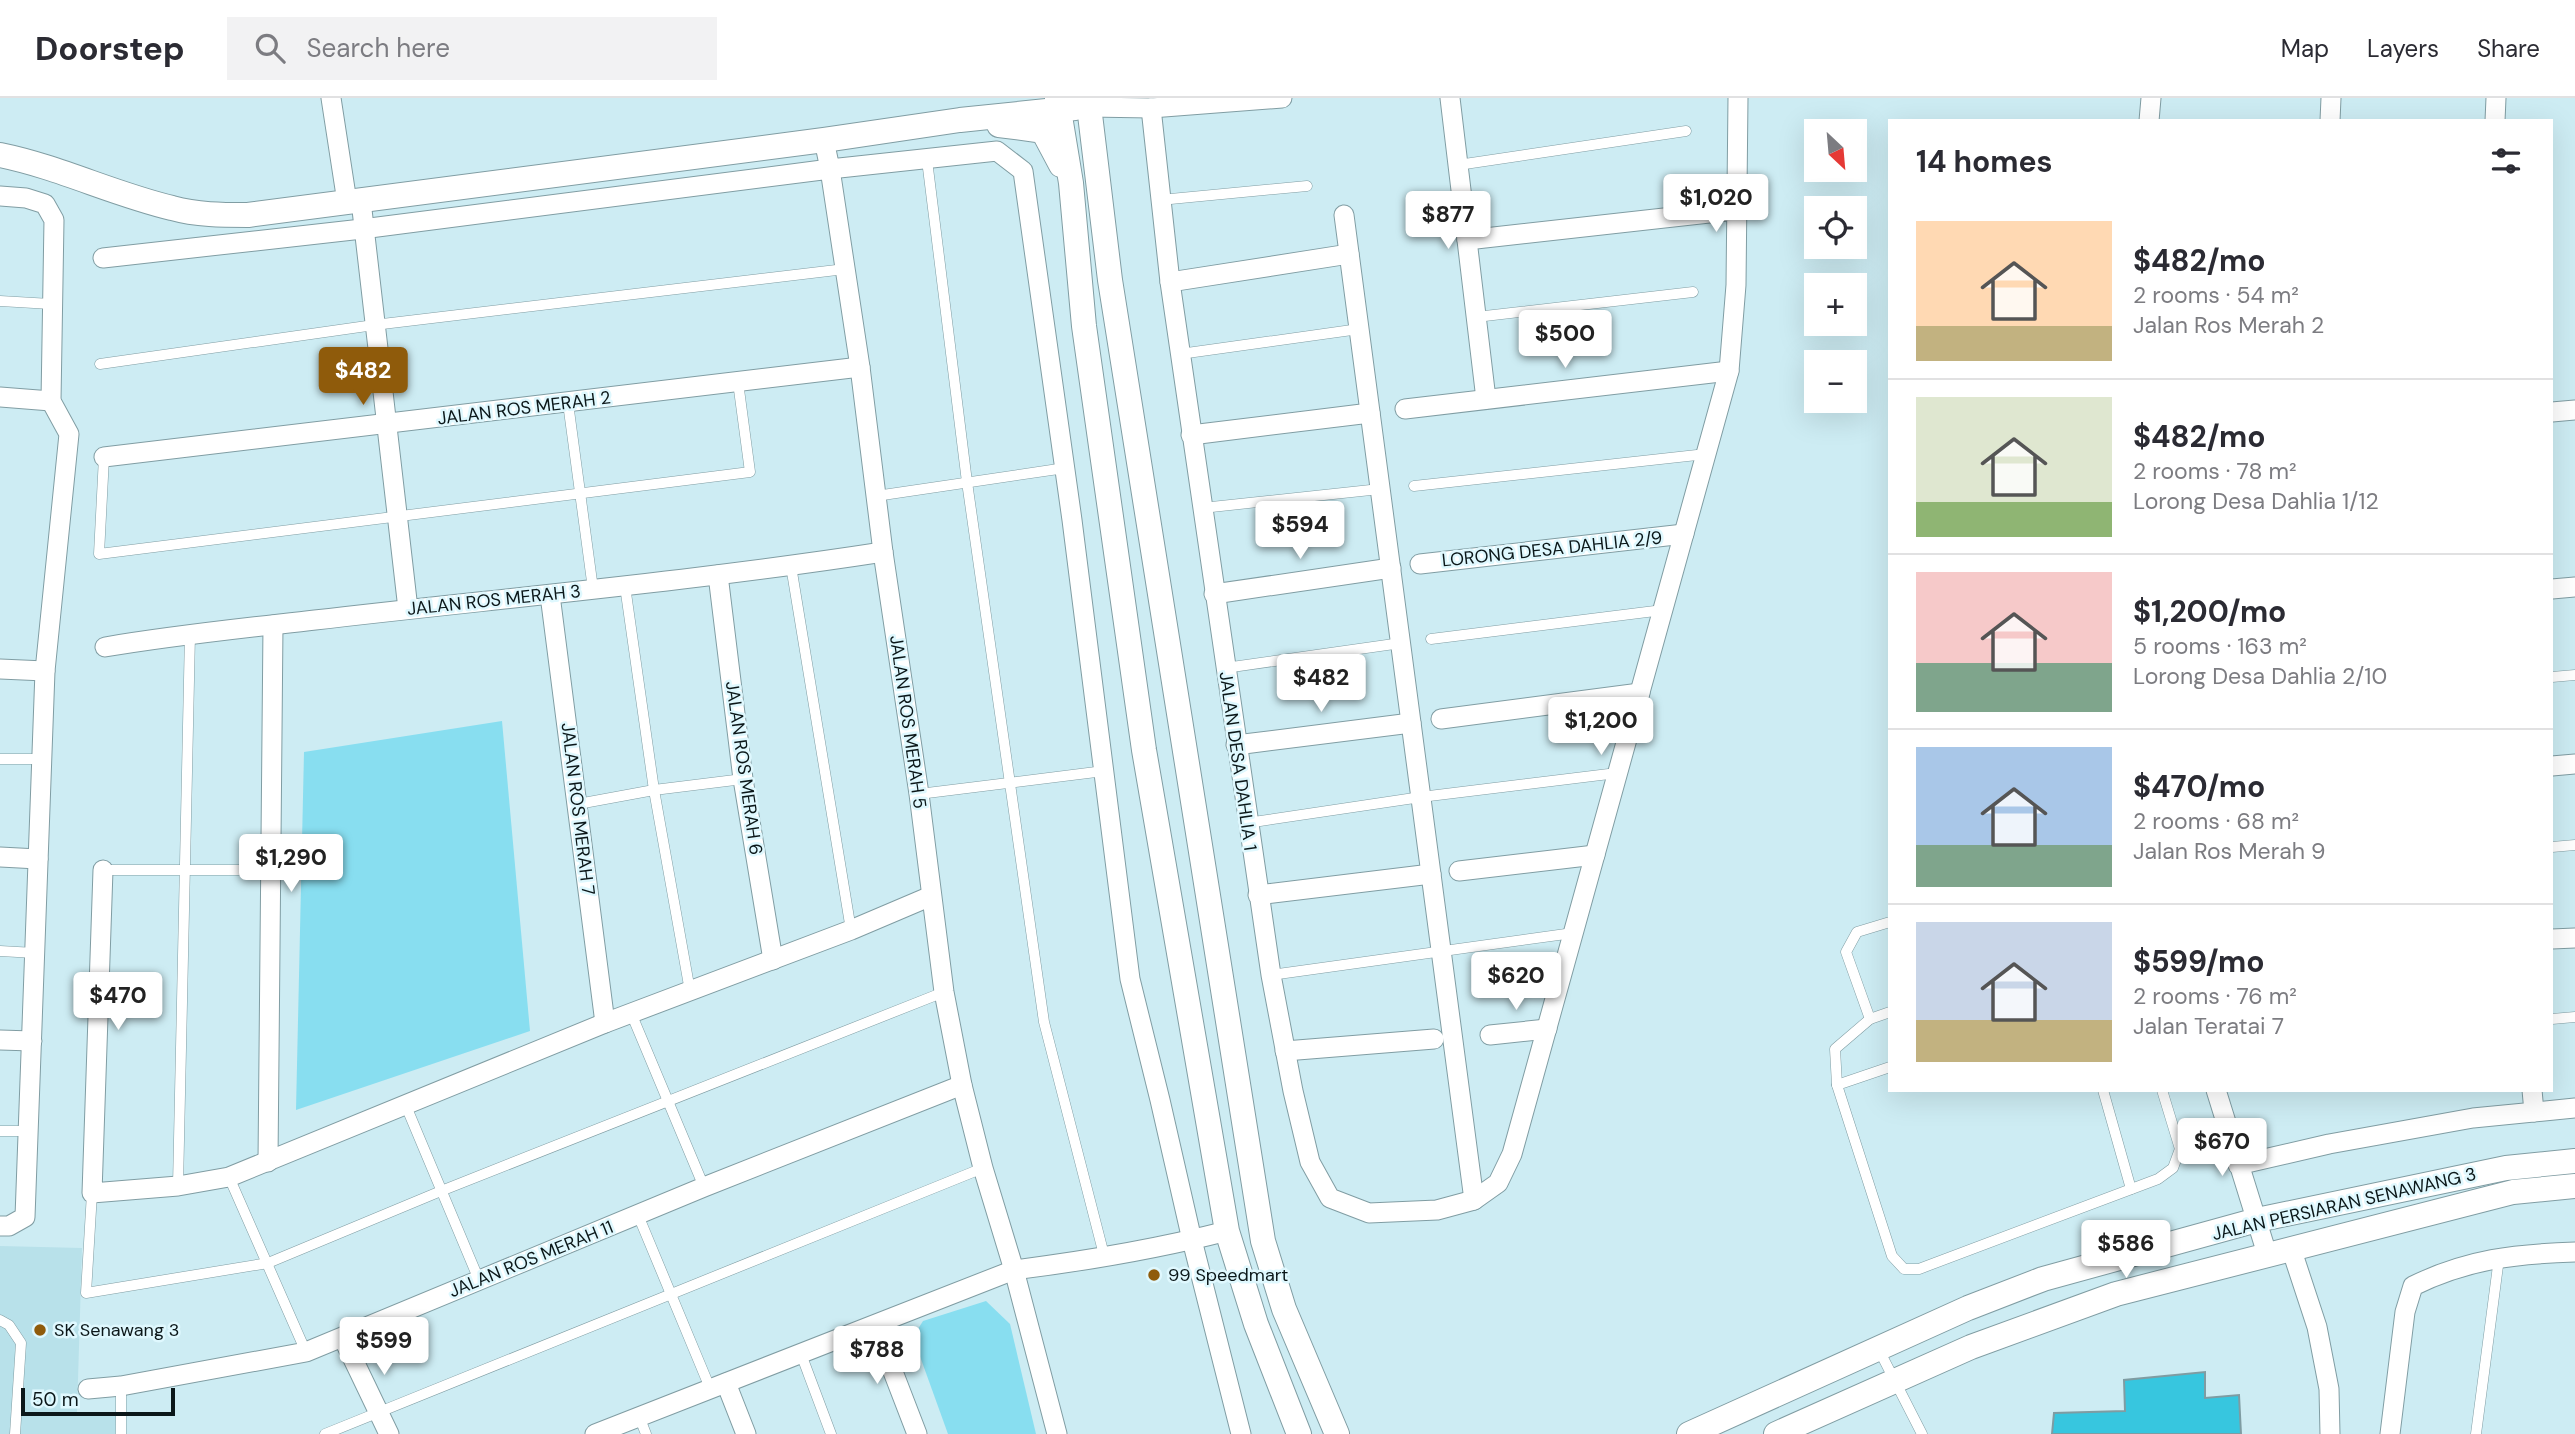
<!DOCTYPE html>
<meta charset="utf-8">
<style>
:root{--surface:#fff;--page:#f2f2f3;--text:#2b2b33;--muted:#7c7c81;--line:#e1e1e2;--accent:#8f5b0b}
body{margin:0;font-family:"DM Sans",sans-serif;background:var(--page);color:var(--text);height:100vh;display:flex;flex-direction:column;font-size:26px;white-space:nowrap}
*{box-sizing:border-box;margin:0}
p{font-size:23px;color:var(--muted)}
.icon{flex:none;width:38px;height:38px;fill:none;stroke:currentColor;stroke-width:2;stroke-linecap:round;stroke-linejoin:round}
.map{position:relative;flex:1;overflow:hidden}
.panel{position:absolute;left:1888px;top:21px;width:665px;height:973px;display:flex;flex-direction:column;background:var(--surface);border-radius:0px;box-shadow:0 7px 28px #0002}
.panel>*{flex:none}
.needle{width:46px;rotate:154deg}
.tools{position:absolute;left:1804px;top:21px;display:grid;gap:14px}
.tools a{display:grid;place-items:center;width:63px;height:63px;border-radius:0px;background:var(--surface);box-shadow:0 7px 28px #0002;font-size:35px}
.scale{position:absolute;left:21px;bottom:18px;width:154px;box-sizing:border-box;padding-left:7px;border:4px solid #0b1719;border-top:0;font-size:19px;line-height:24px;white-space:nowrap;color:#0b1719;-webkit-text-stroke:5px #dff8fe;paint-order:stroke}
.price{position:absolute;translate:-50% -60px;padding:0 16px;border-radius:7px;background:#fff;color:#222;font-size:23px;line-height:46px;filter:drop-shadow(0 2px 4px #0008)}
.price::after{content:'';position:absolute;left:50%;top:42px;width:21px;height:16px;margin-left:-10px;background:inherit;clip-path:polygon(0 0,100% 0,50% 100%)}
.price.active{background:var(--accent);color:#fff}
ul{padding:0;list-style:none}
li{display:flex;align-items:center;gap:21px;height:175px;padding:0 28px}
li+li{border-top:2px solid var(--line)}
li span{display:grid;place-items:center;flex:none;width:196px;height:140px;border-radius:0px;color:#555}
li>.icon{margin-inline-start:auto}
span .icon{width:84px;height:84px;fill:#fffc;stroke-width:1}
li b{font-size:30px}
h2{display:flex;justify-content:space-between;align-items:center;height:84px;padding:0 28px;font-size:30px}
header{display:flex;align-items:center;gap:42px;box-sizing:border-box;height:98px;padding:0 35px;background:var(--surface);border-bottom:2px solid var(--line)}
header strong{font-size:33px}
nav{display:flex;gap:38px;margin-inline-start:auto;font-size:24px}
.search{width:490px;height:63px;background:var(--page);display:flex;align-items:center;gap:18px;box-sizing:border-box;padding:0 24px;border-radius:0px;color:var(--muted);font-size:26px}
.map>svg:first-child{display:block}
.built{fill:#b8e1ea}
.green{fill:#88def0}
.building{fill:#37c6df;stroke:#7f9ca2;stroke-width:2}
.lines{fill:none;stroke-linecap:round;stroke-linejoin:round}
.service-casing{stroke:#809da3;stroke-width:11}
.minor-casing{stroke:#809da3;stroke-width:21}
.tertiary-casing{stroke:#809da3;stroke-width:26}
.service{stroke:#fff;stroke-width:10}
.minor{stroke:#fff;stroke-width:19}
.tertiary{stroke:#fff;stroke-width:24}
.poi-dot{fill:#8f5b0b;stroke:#dff8fe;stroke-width:2.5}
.labels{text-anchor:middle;stroke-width:5;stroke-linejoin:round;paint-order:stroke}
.street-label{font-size:18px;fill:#0b1719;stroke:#dff8fe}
.poi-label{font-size:18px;fill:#0b1719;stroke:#dff8fe;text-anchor:start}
</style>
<header>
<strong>Doorstep</strong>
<div class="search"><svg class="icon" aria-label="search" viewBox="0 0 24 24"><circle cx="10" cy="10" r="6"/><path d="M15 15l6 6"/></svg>Search here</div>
<nav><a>Map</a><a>Layers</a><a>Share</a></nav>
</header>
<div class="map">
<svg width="2575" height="1336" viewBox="0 0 2575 1336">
<rect width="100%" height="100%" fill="#cdecf3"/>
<path class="built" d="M0,1148L82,1150L77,1315H116L115,1336H0Z"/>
<g class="green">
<path d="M502,623L530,933L296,1012L304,654Z"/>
<path d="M986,1203L1010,1226L1036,1336H948L913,1239L923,1223Z"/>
</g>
<path class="building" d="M2205,1274V1300L2239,1297L2241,1336H2052L2054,1315L2125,1313L2124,1282Z"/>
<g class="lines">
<g class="service-casing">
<g id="service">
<path d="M927,62L967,384L1044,924L1104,1157"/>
<path d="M1458,67L1686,33"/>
<path d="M1160,102L1307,88"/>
<path d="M0,203L51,206"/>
<path d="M1476,219L1693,194"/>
<path d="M1180,256L1359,231"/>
<path d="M100,266L374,227L845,171"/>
<path d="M568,305L593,491"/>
<path d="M104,359L99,456L750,374L738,284"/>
<path d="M1414,388L1706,356"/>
<path d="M876,398L1065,370"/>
<path d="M1202,410L1380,391"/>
<path d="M791,468L851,832"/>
<path d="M625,488L654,692L690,893"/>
<path d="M1431,541L1663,512"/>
<path d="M1225,570L1401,545"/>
<path d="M2552,579L2575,577"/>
<path d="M0,661H42"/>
<path d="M919,696L1104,673"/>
<path d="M578,706L654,692L743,681"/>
<path d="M1247,725L1421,699L1617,675"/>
<path d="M2552,749L2575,747"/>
<path d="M103,772H271"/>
<path d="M0,853L35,855"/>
<path d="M1271,877L1573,835"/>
<path d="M1890,914L1870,921L1835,951L1837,987L1892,1158L1904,1171H1919L2158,1081L2173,1070L2180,1051L2162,992"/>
<path d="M631,915L704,1089"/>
<path d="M1870,921L1846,854L1857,834L1890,824"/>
<path d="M2552,921L2575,919"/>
<path d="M1837,987L1890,969"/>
<path d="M2103,992L2131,1091"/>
<path d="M406,1008L479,1182"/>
<path d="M0,1033H29"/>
<path d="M229,1079L306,1254"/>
<path d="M178,1088L190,536"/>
<path d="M92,1095L86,1195L268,1165L441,1093L944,894"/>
<path d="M638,1117L710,1290"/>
<path d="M0,1222L9,1227L21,1245L15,1336"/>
<path d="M1878,1250L1922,1336"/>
<path d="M801,1256L831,1336"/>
<path d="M639,1318L646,1336"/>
<path d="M121,1336V1288"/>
<path d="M325,1336L983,1070"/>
<path d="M2476,1336L2499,1160"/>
</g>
</g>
<g class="minor-casing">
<g id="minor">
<path d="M331,0L347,104"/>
<path d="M1450,0L1486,301"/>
<path d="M1089,9L1151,10L1282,0"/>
<path d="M1151,10L1170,184L1271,877L1293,993L1310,1064L1330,1100L1369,1115L1437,1112L1474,1102L1498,1085L1512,1056L1729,273L1736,187L1738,0"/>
<path d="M2149,23L2151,0"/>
<path d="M2330,23L2331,0"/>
<path d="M2495,23L2496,0"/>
<path d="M824,42L830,71L997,53L1023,73L1072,422L1130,881L1160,1002L1192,1142L1241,1336"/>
<path d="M0,98L26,100L45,106L54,122L51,303L69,336L45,573L25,1119L9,1128H0"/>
<path d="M361,103L408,511"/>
<path d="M1344,117L1474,1102"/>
<path d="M1467,142L1736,112"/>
<path d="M103,160L362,131L830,71L860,269L883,454L919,696L944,894L962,987L983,1070L1014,1172L1057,1336"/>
<path d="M1170,184L1349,156"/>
<path d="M0,299L51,303"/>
<path d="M1405,311L1729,273"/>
<path d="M2552,314L2575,312"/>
<path d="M1191,337L1370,315"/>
<path d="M104,359L860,269"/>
<path d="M1420,466L1684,436"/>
<path d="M718,477L743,681L773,862"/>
<path d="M2552,491L2575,489"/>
<path d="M1214,496L1391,470"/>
<path d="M550,497L605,925"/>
<path d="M105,549C175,537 245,530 315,522C505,500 695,483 883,454"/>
<path d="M0,571L45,573"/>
<path d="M1441,621L1640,595"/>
<path d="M1236,647L1411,625"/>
<path d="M2552,668L2575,666"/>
<path d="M0,759L38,761"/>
<path d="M103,772L92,1095L178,1088L229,1079L605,925L851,832L931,798"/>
<path d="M1459,773L1595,757"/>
<path d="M1258,797L1431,776"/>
<path d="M2552,841L2575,840"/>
<path d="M1490,937L1547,931"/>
<path d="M0,942L32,943"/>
<path d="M1285,953L1434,941"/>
<path d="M2216,992L2267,1156"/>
<path d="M2532,992L2534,1014"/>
<path d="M268,1064L273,527"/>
<path d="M2238,1067L2329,1046L2473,1020L2575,1010"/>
<path d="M2291,1150L2317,1229L2329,1291L2330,1336"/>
<path d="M875,1227L917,1336"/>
<path d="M343,1240L389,1336"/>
<path d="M726,1285L746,1336"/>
<path d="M88,1291L121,1288L306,1254L704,1089L962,987"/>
<path d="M595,1336L1014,1172C1085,1163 1157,1151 1227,1133"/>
<path d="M2390,1336L2405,1214L2413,1188C2468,1161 2515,1156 2575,1154"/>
</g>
</g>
<g class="tertiary-casing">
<g id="tertiary">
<path d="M1057,0L1071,85L1084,228L1144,652L1227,1133L1256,1226L1299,1336"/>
<path d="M1088,0L1110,182L1263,1143L1284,1211L1337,1336"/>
<path d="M999,27L1037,32L1044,35L1061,67"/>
<path d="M0,57C59,69 113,96 172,110C197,117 222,117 248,117L824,42L960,22L1075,10"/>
<path d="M1689,1336L1968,1210L2043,1181L2257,1122L2506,1070L2575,1063"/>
<path d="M1776,1336L1971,1249L2116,1196L2513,1094L2575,1088"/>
</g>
</g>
<use href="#service" class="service"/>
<use href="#minor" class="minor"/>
<use href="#tertiary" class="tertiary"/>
</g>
<g class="poi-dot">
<circle cx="1154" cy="1177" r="7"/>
<circle cx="40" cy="1232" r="7"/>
</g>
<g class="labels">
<g class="street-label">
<text transform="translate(524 310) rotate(-7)" y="6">JALAN ROS MERAH 2</text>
<text transform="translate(1552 451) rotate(-6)" y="6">LORONG DESA DAHLIA 2/9</text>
<text transform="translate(494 502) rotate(-6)" y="6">JALAN ROS MERAH 3</text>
<text transform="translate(908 624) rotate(82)" y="6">JALAN ROS MERAH 5</text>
<text transform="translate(1238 663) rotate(82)" y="6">JALAN DESA DAHLIA 1</text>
<text transform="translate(744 670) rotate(82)" y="6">JALAN ROS MERAH 6</text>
<text transform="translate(578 711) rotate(83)" y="6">JALAN ROS MERAH 7</text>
<text transform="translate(2344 1106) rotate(-13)" y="6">JALAN PERSIARAN SENAWANG 3</text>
<text transform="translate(531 1161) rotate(-22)" y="6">JALAN ROS MERAH 11</text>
</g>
<g class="poi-label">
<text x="1168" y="1183">99 Speedmart</text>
<text x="54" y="1238">SK Senawang 3</text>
</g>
</g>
</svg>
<div class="tools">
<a><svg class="needle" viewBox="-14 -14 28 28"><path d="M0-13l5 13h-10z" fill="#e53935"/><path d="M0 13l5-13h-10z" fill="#7c7c81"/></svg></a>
<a><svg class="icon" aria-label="locate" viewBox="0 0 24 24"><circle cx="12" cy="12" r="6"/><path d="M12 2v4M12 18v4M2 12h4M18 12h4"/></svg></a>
<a>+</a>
<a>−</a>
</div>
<div class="scale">50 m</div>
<b class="price" style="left:1716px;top:136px">$1,020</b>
<b class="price" style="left:1448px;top:153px">$877</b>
<b class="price" style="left:1565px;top:272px">$500</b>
<b class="price active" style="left:363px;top:309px">$482</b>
<b class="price" style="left:1300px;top:463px">$594</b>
<b class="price" style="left:1321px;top:616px">$482</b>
<b class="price" style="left:1601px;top:659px">$1,200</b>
<b class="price" style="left:291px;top:796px">$1,290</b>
<b class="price" style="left:1516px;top:914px">$620</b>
<b class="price" style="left:118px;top:934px">$470</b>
<b class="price" style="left:2222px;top:1080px">$670</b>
<b class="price" style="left:2126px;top:1182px">$586</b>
<b class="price" style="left:384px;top:1279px">$599</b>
<b class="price" style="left:877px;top:1288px">$788</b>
<section class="panel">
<h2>14 homes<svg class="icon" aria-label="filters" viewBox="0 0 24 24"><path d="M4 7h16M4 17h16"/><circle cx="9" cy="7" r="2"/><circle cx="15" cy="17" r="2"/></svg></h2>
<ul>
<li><span style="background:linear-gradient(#ffd9b3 75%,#c2b280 0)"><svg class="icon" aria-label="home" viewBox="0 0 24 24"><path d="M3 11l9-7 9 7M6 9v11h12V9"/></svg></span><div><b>$482/mo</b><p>2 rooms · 54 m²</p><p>Jalan Ros Merah 2</p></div></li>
<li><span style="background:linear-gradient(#dfe7d0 75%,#8fb573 0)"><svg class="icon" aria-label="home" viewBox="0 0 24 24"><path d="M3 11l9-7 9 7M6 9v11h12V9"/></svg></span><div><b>$482/mo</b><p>2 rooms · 78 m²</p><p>Lorong Desa Dahlia 1/12</p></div></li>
<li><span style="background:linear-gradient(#f6c9c9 65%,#7fa58c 0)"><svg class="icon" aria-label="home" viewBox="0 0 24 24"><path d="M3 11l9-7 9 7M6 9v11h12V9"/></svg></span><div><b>$1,200/mo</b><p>5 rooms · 163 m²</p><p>Lorong Desa Dahlia 2/10</p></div></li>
<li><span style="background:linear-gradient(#a9c7e8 70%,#7fa58c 0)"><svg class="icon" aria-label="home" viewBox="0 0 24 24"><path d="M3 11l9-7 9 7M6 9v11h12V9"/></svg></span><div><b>$470/mo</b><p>2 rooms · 68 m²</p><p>Jalan Ros Merah 9</p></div></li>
<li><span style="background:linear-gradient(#c9d6e8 70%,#c2b280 0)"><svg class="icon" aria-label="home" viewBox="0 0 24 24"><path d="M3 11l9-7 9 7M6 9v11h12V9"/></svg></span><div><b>$599/mo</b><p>2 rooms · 76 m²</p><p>Jalan Teratai 7</p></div></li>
</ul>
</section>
</div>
